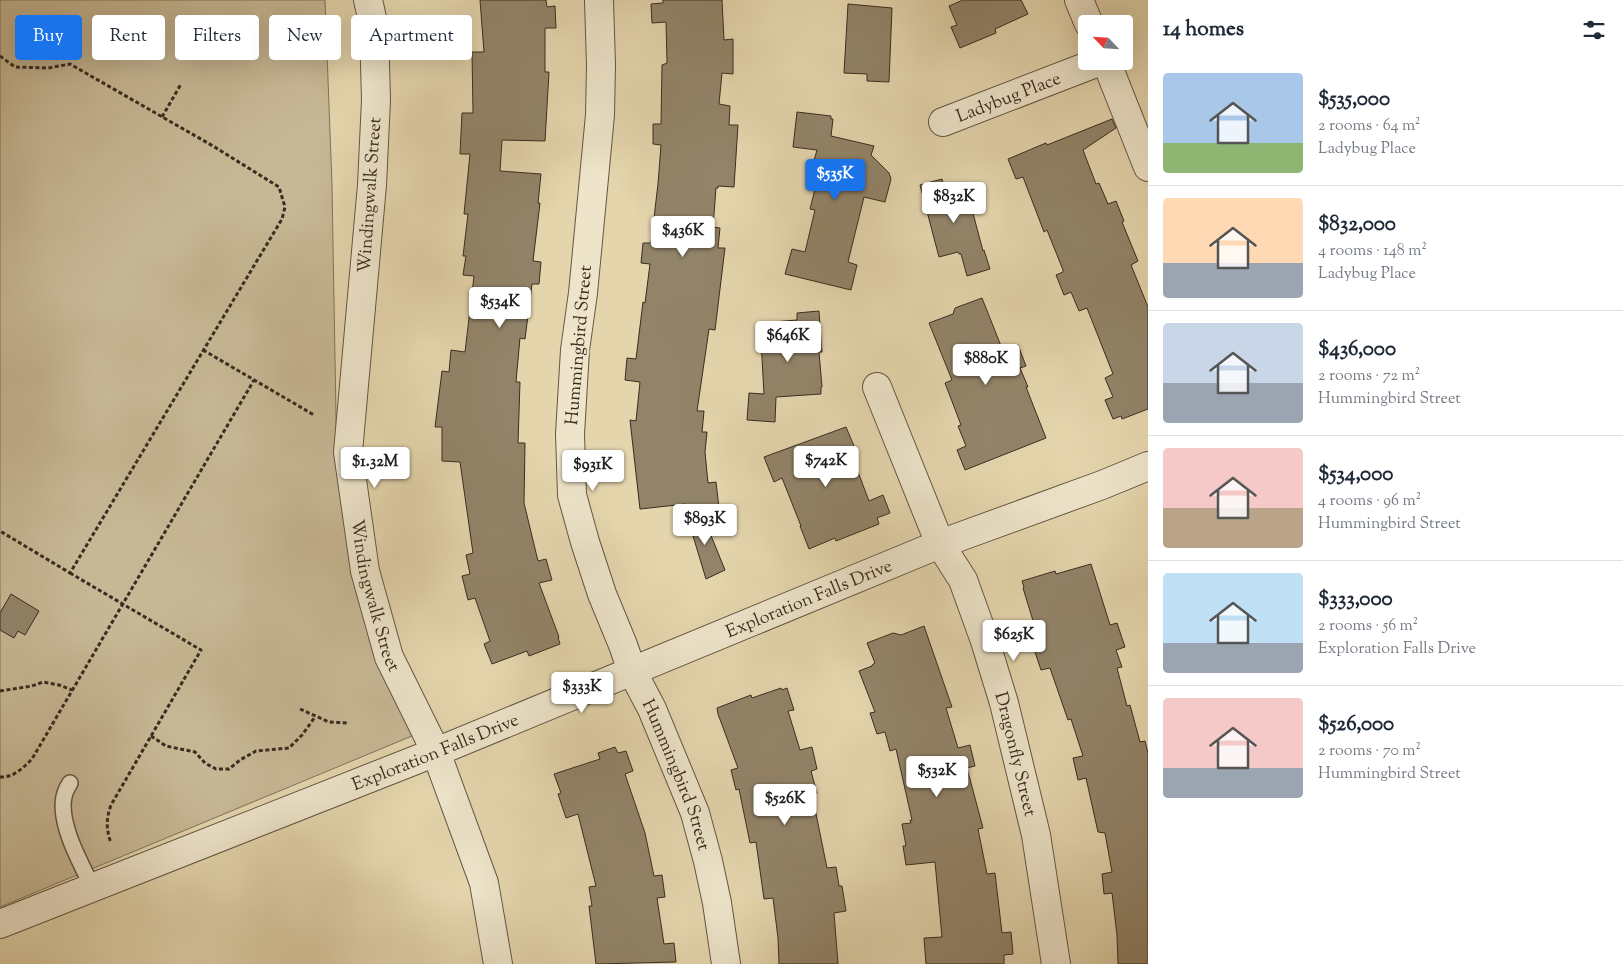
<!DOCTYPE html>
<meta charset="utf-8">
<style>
:root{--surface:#fff;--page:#f6f6f7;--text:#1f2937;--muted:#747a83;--line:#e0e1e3;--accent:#1a73e8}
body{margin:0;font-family:"Sorts Mill Goudy",serif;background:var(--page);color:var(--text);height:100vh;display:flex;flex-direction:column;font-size:19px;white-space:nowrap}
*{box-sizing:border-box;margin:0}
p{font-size:16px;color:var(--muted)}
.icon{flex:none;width:28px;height:28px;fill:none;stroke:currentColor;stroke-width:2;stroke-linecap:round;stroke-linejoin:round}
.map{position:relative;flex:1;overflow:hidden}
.details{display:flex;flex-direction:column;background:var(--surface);width:475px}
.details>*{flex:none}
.top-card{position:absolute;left:15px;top:15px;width:475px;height:45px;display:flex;gap:10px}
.needle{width:32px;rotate:295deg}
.controls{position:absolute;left:1078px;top:15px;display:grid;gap:10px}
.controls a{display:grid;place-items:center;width:55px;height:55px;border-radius:5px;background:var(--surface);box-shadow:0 5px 20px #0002;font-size:25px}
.price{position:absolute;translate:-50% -42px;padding:0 11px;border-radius:5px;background:#fff;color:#222;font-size:16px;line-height:32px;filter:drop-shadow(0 1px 2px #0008)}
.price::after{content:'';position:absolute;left:50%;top:30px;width:15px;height:11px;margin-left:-8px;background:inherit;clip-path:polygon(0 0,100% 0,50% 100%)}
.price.on{background:var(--accent);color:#fff}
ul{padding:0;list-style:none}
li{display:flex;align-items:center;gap:15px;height:125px;padding:0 15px}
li+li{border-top:1px solid var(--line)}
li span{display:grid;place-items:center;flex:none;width:140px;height:100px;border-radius:5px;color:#555}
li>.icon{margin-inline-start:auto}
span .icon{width:60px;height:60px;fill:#fffc;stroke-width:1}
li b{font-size:21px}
h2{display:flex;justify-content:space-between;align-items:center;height:60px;padding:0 15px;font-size:21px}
.tag{padding:0 18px;border-radius:5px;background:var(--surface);box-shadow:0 5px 20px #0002;font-size:18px;line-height:45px}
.tag.on{background:var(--accent);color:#fff}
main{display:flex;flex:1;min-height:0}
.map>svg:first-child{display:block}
.green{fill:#c7b895;stroke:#80725a}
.building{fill:#928469;stroke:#3a2c20}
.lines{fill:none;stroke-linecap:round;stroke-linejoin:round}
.service-casing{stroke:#645643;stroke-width:18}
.minor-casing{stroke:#645643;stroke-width:30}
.tertiary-casing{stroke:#645643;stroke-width:30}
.path{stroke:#3a2c20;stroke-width:3;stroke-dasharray:4 2.5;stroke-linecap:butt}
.service{stroke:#ede4ca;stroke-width:15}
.minor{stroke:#ede4ca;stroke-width:28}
.tertiary{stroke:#ede4ca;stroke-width:28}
.labels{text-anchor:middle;stroke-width:4.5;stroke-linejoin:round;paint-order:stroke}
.street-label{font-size:18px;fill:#3a2c20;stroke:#ede4ca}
</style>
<main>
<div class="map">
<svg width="1148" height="964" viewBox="0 0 1148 964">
<rect width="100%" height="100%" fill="#e4d5ad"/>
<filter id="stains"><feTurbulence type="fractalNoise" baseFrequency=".004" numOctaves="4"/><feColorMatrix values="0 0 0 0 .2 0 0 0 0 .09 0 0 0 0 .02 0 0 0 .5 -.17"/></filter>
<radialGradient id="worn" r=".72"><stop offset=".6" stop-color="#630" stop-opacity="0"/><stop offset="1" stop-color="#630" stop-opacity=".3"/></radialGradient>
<path class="green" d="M0,0H325L332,185L337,474L397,699L412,736L0,907Z"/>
<g class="building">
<path d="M480,0H546L547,7L555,6L556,28H545V72H549L545,141L502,140L500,171L541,174L538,203H540L533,261L541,262L539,284H532L525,339L520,338L516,382H520L518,443H525L524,503L538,561L546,559L552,580L539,583L559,637H558L560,644L529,656L527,651L492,664L484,644L490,641L475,598L468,600L462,576L470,574L466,555L473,553L460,462L442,461V427H435L442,371L449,372L451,350L465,352L474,276L463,275L466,256H463L468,214H464L470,154H460L462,113H473L472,52H484Z"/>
<path d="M663,0H722L724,40L733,39V74L722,73L719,104L730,106L729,125H738L734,187L718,186V188H716L713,227L720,228L718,248H725L715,330L709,329L697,411H704L702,432H707L705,452L708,483L716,482L719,508L687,511L686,504L640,509L630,420L636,421L640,382L625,380L627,358L636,359L643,302L645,303L650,264L641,263L643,243H651L658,184L661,145L653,144V124H661L662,65L667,63L666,22L652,23L651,4L663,3Z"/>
<path d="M963,0H1021L1028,14L995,29L996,33L960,48L951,27L957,25L949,6Z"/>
<path d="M848,4L892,8L889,82L867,81V74L844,73Z"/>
<path d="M797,112L831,116V119H833L831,136L874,146L871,155L889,173L891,179L885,202L864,197L848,262L857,265L851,290L785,274L792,249L805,252L815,210L810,209L819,173L811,171L817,150L793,147Z"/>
<path d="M1112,119L1116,128L1083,150L1096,184L1099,183L1108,204L1116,201L1124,221L1122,222L1138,261L1131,265L1148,307V409L1122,419L1121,416L1113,419L1105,400L1113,397L1105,378L1113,374L1087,308L1079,311L1071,292L1064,295L1056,275L1063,272V270L1047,230L1044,232L1023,177L1016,179L1008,159L1046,143L1047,145Z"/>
<path d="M942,179L944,188L965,183L983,251L984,250L990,269L967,276L961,254H959L958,252L939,257L920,185Z"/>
<path d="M982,298L1003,351L1018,345L1026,366L1020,368L1028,387H1026L1046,438L965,470L957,450L966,446L958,426L961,425L945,383L952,380L929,323L953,314L955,308Z"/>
<path d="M819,311L822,352H819L822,387H821V394L776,397L775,422L747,420L749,393L764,394L760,323L797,320V313Z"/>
<path d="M846,427L854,446L849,448L869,501L883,495L890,513L877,518L879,524L836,541L835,538L809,549L800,526H801L782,478L774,482L764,457Z"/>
<path d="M701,511L725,570L706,579L687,516Z"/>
<path d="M1091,564L1110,625L1117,623L1125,647L1116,650L1122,667L1117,668L1127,706L1130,705L1140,742L1145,741L1148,753V964H1118L1117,935L1112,893L1104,894L1102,874L1112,872L1105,833L1098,832L1086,778L1078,780L1073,758L1083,756L1071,719L1068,720L1050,668L1041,670L1034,649L1041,647L1023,588L1024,587L1022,581L1055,571L1056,574Z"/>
<path d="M11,594L39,611L25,635L18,631L14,638L0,630V613Z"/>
<path d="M924,626L952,707L946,708L958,748L970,745L975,766L967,768L983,828L978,829L987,874L995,873L1002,933L1011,932L1013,954L1004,955V964H926L924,938L942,937L935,862L906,865L903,846H906L902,824L911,823L910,820H912L896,749L890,751L885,732L877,734L870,713L875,712L859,671L872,666V665L875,663L867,643L893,633L901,635Z"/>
<path d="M781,688L782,690L787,688L794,710L788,711L800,750L812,747L817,769L811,771L817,793L812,794L827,868L836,867L839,886H842L846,911L834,913L838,964H779L778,938L773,898L764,899L756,842L750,843L739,789L736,790L731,770L738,768L718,714L717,708L751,695L752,698Z"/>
<path d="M615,747L618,753L626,751L633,771L625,774L645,833L654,876L662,875L665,897L657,898L664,944L674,943L676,962L596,964L589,906H592L589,887L596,886L578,814L566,818L558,794L561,793L554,774L600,759L598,753Z"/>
</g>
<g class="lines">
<g class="service-casing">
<path id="service" d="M70,783C68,786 66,790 65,793C56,820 81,864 93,888"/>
</g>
<g class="minor-casing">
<g id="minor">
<path id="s1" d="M599,0L601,65L600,115L583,293L575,350L570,434L572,495L585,542L602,594L623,645L632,671L652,709L695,813L708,861L717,903L726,964"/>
<path d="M1079,0L1089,24"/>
<path d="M1106,61L1148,167"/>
<path id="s2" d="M943,122L1101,61"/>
<path id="s3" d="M877,387L940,544L963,580L985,641L1004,703L1036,835L1056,964"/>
</g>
</g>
<g class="tertiary-casing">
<g id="tertiary">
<path id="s4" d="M368,0L374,27L376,100L372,185L348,452L365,571L389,657L436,752L484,883L498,964"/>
<path id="s5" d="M0,924L436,752L940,544L1102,485L1148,466"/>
</g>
</g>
<g class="path">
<path d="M0,56L15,67L48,68L70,64L213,146L279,187L285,207L282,219L70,573L0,531"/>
<path d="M162,117L181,84"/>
<path d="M203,350L314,415"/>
<path d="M70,573L201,650L111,805C106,819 106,829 111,843"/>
<path d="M0,691L32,686L43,682L59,685L72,690"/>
<path d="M300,709L329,722L348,723"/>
<path d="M151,736L166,746L195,752L205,763L216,769H229L240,760L256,751L289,748L302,735L315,717"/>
<path d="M0,777C13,778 23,768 32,759L254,380"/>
</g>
<use href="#service" class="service"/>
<use href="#minor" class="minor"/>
<use href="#tertiary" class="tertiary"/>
</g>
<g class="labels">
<g class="street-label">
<text dy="6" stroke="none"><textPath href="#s2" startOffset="70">Ladybug Place</textPath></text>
<text transform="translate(369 195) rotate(-86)" y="6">Windingwalk Street</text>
<text transform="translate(578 345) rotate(-85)" y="6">Hummingbird Street</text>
<text dy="6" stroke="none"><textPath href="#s4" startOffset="600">Windingwalk Street</textPath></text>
<text dy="6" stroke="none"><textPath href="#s5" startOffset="872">Exploration Falls Drive</textPath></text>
<text dy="6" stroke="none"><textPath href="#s5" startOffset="468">Exploration Falls Drive</textPath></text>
<text dy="6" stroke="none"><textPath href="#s3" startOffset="394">Dragonfly Street</textPath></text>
<text dy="6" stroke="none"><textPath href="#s1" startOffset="796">Hummingbird Street</textPath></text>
</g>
</g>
<rect width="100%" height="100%" filter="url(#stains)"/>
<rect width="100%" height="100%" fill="url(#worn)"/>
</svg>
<div class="controls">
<a><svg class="needle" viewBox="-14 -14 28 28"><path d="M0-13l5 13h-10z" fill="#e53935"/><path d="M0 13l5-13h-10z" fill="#747a83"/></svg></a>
</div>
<b class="price on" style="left:835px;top:201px">$535K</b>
<b class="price" style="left:954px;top:224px">$832K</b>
<b class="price" style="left:683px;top:258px">$436K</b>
<b class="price" style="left:500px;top:329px">$534K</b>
<b class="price" style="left:788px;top:363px">$646K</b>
<b class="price" style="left:986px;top:386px">$880K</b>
<b class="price" style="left:826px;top:488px">$742K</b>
<b class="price" style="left:375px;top:489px">$1.32M</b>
<b class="price" style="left:593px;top:492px">$931K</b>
<b class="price" style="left:705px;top:546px">$893K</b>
<b class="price" style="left:1014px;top:662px">$625K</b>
<b class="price" style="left:582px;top:714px">$333K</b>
<b class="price" style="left:937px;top:798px">$532K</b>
<b class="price" style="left:785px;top:826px">$526K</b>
<div class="top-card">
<a class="tag on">Buy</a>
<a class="tag">Rent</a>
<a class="tag">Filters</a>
<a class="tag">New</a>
<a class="tag">Apartment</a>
</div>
</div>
<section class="details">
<h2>14 homes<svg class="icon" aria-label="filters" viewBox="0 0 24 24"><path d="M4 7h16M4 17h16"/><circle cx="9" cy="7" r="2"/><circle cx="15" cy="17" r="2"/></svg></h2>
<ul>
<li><span style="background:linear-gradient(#a9c7e8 70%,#8fb573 0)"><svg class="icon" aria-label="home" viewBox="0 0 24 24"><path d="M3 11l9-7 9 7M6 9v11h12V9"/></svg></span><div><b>$535,000</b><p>2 rooms · 64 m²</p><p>Ladybug Place</p></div></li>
<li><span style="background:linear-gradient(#ffd9b3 65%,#9aa5b1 0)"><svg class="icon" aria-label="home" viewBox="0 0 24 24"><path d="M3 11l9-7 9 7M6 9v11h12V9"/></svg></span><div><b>$832,000</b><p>4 rooms · 148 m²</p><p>Ladybug Place</p></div></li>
<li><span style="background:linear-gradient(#c9d6e8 60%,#9aa5b1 0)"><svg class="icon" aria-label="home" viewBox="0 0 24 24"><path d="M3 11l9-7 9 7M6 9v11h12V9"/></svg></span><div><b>$436,000</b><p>2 rooms · 72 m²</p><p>Hummingbird Street</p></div></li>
<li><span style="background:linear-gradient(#f6c9c9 60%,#b9a48a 0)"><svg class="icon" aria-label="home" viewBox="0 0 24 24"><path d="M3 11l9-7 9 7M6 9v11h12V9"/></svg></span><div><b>$534,000</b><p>4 rooms · 96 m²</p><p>Hummingbird Street</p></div></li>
<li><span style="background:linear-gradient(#bfe0f5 70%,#9aa5b1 0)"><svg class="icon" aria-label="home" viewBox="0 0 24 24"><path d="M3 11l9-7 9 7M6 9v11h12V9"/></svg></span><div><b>$333,000</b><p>2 rooms · 56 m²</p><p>Exploration Falls Drive</p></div></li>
<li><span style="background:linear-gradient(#f6c9c9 70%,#9aa5b1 0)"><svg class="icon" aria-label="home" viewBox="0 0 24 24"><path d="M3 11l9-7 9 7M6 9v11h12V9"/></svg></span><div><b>$526,000</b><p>2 rooms · 70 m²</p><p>Hummingbird Street</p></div></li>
</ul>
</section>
</main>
